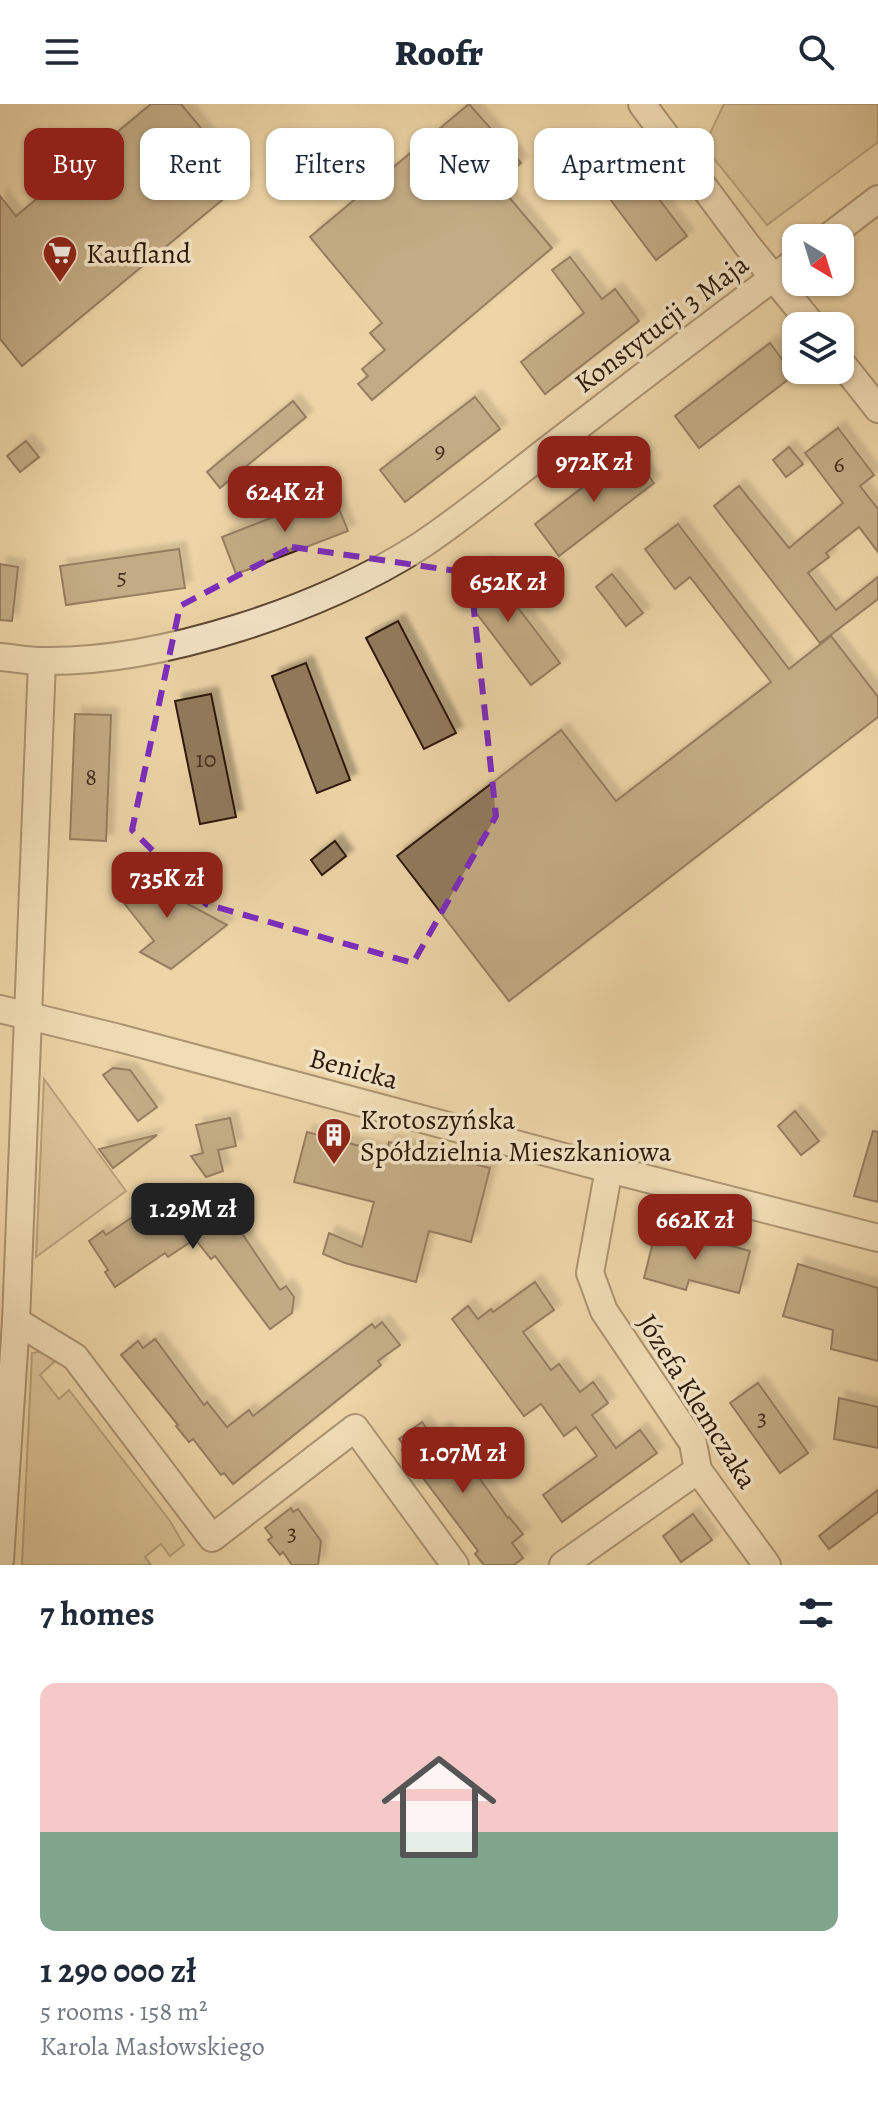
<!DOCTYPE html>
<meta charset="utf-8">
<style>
:root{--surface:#fff;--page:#f6f6f7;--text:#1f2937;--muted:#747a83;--line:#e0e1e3;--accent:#8f2418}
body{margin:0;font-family:Alegreya,serif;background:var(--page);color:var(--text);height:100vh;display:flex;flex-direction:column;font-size:30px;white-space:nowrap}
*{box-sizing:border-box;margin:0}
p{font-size:26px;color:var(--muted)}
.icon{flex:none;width:44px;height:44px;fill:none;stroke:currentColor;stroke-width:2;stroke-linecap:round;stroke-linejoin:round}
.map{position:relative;height:1461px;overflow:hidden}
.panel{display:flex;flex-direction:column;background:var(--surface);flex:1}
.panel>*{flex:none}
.top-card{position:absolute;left:24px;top:24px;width:830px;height:72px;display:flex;gap:16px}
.needle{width:52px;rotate:142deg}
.buttons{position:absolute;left:782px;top:120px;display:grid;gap:16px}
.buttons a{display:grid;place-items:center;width:72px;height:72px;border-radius:16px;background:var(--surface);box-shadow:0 2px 6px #0004;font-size:40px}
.price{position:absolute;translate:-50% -68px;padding:0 18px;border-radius:16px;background:var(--accent);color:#fff;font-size:26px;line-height:52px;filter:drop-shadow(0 2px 4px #0008)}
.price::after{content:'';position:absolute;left:50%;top:48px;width:24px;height:18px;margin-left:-12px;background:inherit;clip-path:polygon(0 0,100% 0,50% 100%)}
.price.current{background:#222;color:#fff}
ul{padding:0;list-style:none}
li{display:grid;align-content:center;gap:16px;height:424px;padding:0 40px}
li+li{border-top:2px solid var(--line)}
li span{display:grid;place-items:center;height:248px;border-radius:16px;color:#555}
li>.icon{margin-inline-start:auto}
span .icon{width:144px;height:144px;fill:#fffc;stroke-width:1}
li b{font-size:34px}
h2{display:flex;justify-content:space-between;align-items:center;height:96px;padding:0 40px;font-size:34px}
.chip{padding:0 28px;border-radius:16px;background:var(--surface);box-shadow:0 2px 6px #0004;font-size:28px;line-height:72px}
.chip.current{background:var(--accent);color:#fff}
header{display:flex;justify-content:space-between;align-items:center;height:104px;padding:0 40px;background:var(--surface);font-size:36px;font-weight:800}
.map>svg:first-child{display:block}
.green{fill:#ccb58c;stroke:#7c664a;stroke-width:2}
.building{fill:#917a5b;stroke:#2d1809;stroke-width:2;filter:url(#shadow)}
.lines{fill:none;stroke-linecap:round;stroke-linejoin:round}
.minor-casing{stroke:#5d4730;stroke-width:30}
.minor{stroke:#f3e4c6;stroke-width:26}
.marked{fill:none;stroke:#7b2cbf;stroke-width:6;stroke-dasharray:16 10;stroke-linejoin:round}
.labels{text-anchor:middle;stroke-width:7;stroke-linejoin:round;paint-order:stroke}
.number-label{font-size:24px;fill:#46301e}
.poi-label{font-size:28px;fill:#2d1809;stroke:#f3e4c6;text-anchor:start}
.street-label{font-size:28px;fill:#2d1809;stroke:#f3e4c6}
</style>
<header><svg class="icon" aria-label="menu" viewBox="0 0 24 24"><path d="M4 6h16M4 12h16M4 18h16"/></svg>Roofr<svg class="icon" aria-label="search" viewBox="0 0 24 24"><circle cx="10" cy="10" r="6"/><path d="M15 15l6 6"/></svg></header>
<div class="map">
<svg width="878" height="1461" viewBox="0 0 878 1461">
<defs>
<filter id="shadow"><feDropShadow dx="7" dy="-7" stdDeviation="2" flood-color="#0004"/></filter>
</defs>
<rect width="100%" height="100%" fill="#edd5a7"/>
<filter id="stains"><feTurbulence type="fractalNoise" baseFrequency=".0025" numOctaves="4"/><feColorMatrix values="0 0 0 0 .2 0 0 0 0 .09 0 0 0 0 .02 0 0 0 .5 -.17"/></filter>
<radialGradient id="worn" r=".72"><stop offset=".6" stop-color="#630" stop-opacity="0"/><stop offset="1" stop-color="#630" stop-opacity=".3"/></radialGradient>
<g class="green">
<path d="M724,0H878V38L767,121L704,42Z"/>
<path d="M44,975L126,1087L36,1153Z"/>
<path d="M43,1247L56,1256L40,1271L59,1295L69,1286L170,1417L184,1441L170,1452L161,1440L145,1453L151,1461H22L32,1249Z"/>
</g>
<g class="building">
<path d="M151,0H181L245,77L22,262L0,235V92L16,112Z"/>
<path d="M469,0L521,59L497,79L552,144L372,296L358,280L368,272L362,265L385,246L370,229L382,219L310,133Z"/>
<path d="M616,38L687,132L656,156L585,62Z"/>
<path d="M570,153L602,195L615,185L639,217L545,290L521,258L584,209L552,166Z"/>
<path d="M770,239L794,271L699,344L675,312Z"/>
<path d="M475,293L500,325L405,398L380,366Z"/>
<path d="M293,297L306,313L220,384L207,368Z"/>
<path d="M838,324L874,371L860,382L878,405V448L859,423L826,449L829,453L808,469L836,506L878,473V495L820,539L714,402L739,382L789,444L843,399L805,349Z"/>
<path d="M26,337L39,353L20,368L7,352Z"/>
<path d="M789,343L803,360L786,373L773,356Z"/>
<path d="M630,347L654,379L559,452L535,420Z"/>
<path d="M333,390L348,427L236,470L222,433Z"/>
<path d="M678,420L789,565L831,532L878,593V613L509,897L397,752L561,626L616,697L771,578L690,473L675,485L645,445Z"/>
<path d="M179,445L185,484L66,501L60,462Z"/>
<path d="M484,459L560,559L531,581L455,481Z"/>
<path d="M0,460L18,463L12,517L0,516Z"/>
<path d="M612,470L643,509L626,522L596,483Z"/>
<path d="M398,517L456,629L424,645L366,534Z"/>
<path d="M306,559L350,676L317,689L272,572Z"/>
<path d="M211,590L236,713L200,720L175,597Z"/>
<path d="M75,610L111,611L106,737L70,735Z"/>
<path d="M335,737L346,752L322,771L311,756Z"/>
<path d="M149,762L173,792L227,821L171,865L140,848L154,837L116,789Z"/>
<path d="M113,964L130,966L157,1003L138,1017L103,971Z"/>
<path d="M795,1007L819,1037L801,1051L778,1022Z"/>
<path d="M230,1014L236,1042L218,1046L223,1067L206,1073L191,1052L203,1049L196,1021Z"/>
<path d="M873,1027L878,1028V1098L854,1092Z"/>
<path d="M307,1028L386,1049L389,1038L490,1064L471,1138L429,1127L416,1178L345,1159L323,1150L329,1129L362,1143L374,1098L294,1078Z"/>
<path d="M157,1031L113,1064L99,1045Z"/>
<path d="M177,1091L201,1092L216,1113L220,1110L228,1120L233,1116L280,1186L286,1182L294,1193L292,1209L270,1225L215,1152L211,1155L195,1135L168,1153L165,1149L115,1183L105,1168L108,1166L89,1137L103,1127L106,1131L134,1112L137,1116L144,1110L147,1113Z"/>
<path d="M657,1122L750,1147L739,1189L689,1176L686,1186L644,1174Z"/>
<path d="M798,1160L878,1184V1257L831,1245L833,1226L783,1212Z"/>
<path d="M535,1178L554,1206L523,1228L551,1266L559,1260L580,1288L593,1278L608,1299L592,1311L616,1344L640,1326L657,1349L562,1418L543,1391L597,1352L576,1323L564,1332L541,1300L524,1312L452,1215L468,1202L478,1215L491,1205L493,1208Z"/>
<path d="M382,1218L400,1241L378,1257L381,1261L233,1380L224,1369L221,1371L193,1335L189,1338L176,1322L178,1321L121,1251L138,1237L143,1244L155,1235L204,1301L207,1298L227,1323L249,1306L253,1312L372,1220L375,1224Z"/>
<path d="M758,1279L808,1349L780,1369L730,1299Z"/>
<path d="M839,1294L878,1303V1344L834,1335Z"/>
<path d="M422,1318L433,1333L444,1325L508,1414L509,1413L523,1430L512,1439L523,1454L514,1461H484L475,1450L478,1447L402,1346L406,1344L399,1335Z"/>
<path d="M878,1386V1408L829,1445L819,1432Z"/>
<path d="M291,1404L293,1408L298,1405L321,1437L318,1461H292L283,1448L280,1451L268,1436L272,1433L265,1424Z"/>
<path d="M693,1410L712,1436L681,1458L663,1432Z"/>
</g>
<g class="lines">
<g class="minor-casing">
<g id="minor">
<path d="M642,0L747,141L813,222"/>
<path d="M827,134L878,95"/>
<path d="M840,257L878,305"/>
<path d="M0,553C14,554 28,557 42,557C159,559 323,505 420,442C465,412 507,377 550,344C632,281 713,218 796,157"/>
<path d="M0,905L119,934L609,1065L878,1134"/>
<path d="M609,1065L590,1169L604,1207L693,1339L698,1366L767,1461"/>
<path d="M16,1217L75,1253L212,1434L355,1324L455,1461"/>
<path d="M0,1456L16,1217L42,557"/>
<path d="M563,1461L698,1366"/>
</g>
</g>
<use href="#minor" class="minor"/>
</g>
<path d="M0 0H878V1461H0ZM292,443L470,469L496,712L413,859L206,800L132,726L180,502Z" fill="#edd5a7" fill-opacity=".55" fill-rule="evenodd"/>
<path class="marked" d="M292,443L470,469L496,712L413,859L206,800L132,726L180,502Z"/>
<defs>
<g id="supermarket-pin" transform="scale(1.8)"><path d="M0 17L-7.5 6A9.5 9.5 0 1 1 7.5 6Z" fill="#8f2418" stroke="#f3e4c6"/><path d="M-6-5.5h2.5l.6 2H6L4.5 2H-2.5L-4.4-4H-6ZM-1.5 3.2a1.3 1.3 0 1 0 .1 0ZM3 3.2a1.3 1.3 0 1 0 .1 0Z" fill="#fff"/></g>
<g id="building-pin" transform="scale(1.8)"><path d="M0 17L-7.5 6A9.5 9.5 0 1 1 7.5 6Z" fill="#8f2418" stroke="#f3e4c6"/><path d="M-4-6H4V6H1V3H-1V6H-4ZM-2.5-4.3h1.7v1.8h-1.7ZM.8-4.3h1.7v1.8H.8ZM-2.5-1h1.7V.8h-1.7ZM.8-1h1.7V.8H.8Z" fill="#fff"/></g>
</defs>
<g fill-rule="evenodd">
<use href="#supermarket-pin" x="60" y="149"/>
<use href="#building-pin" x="334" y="1031"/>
</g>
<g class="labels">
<g class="number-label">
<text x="440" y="354">9</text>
<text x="839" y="368">6</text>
<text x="122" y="481">5</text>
<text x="206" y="663">10</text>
<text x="91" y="681">8</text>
<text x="762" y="1322">3</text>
<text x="292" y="1437">3</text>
</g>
<g class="poi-label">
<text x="86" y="159">Kaufland</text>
<text x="360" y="1025">Krotoszyńska<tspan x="360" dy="32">Spółdzielnia Mieszkaniowa</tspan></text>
</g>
<g class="street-label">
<text transform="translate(661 219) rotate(-37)" y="10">Konstytucji 3 Maja</text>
<text transform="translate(354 964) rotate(15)" y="10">Benicka</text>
<text transform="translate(698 1297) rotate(58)" y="10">Józefa Klemczaka</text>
</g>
</g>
<rect width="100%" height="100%" filter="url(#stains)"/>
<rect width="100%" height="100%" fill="url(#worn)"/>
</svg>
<div class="buttons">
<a><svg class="needle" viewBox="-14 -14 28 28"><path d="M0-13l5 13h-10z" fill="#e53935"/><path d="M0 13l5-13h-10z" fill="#747a83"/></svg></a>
<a><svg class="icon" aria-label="layers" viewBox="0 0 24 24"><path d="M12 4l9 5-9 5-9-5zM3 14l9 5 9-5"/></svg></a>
</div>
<b class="price" style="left:594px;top:400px">972K zł</b>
<b class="price" style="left:285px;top:430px">624K zł</b>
<b class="price" style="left:508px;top:520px">652K zł</b>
<b class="price" style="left:167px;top:816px">735K zł</b>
<b class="price current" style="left:193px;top:1147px">1.29M zł</b>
<b class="price" style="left:695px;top:1158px">662K zł</b>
<b class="price" style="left:463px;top:1391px">1.07M zł</b>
<div class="top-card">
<a class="chip current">Buy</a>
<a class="chip">Rent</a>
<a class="chip">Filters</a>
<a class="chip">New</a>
<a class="chip">Apartment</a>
</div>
</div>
<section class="panel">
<h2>7 homes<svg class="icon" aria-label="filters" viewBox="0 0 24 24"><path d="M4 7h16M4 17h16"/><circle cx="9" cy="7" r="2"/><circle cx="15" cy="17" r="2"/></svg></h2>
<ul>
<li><span style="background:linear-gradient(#f6c9c9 60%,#7fa58c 0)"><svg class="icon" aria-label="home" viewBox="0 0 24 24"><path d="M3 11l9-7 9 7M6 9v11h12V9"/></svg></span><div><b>1 290 000 zł</b><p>5 rooms · 158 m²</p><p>Karola Masłowskiego</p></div></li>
</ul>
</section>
